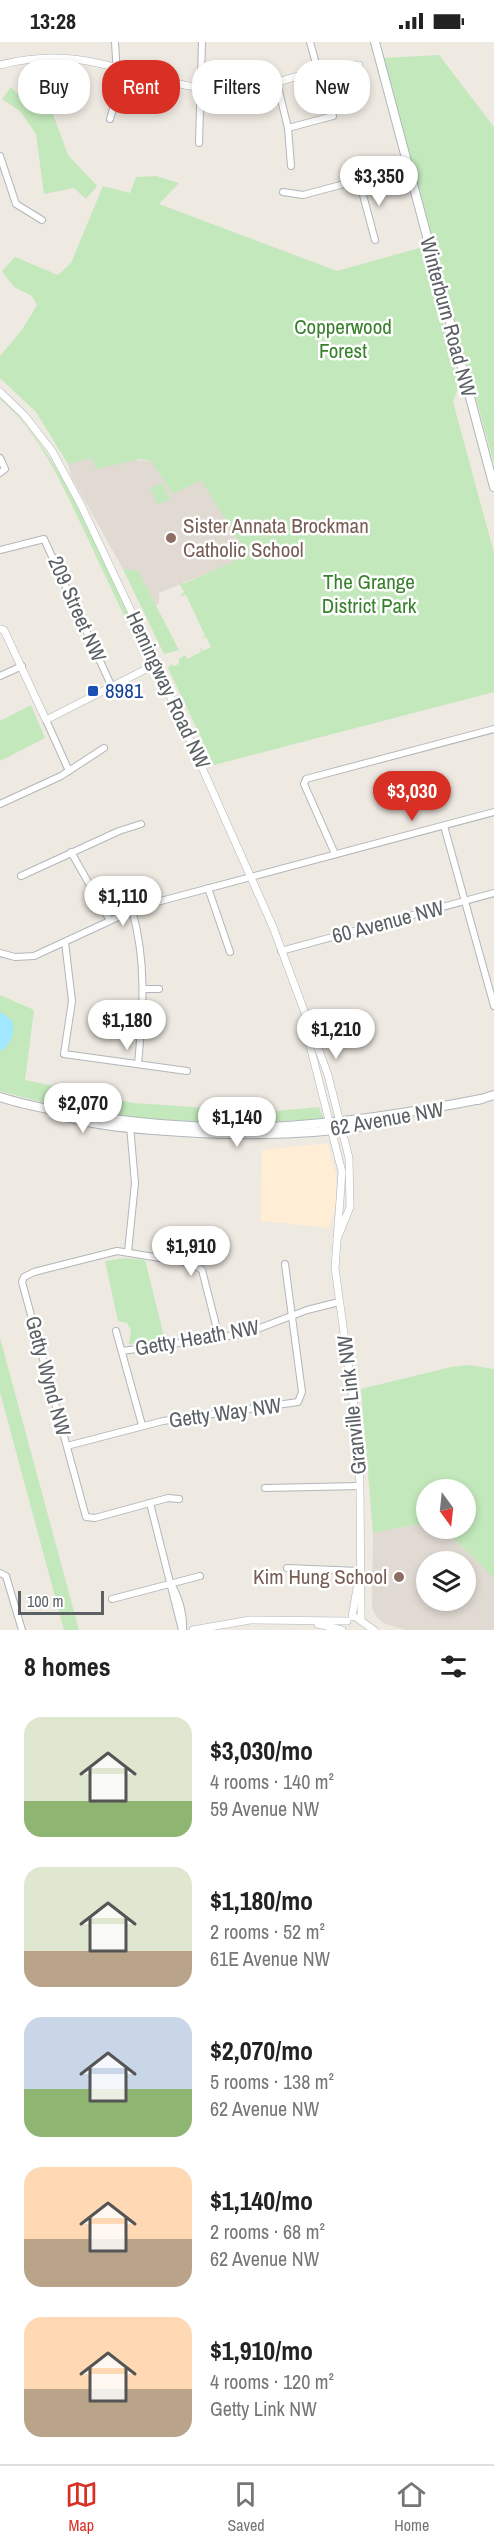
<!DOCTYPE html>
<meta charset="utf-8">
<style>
:root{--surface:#fff;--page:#f6f6f6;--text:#222;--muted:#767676;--line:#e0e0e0;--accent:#d93025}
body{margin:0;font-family:"Archivo Narrow",sans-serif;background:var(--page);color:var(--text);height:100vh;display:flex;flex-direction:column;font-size:22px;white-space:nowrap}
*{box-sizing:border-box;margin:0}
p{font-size:20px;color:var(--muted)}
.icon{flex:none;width:33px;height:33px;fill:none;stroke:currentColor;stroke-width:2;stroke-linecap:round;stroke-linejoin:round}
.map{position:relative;height:1588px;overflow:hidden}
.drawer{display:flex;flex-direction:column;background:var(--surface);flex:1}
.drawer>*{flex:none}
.top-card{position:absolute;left:18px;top:18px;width:459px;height:54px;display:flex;gap:12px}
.needle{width:39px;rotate:165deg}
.tools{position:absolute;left:416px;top:1437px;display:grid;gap:12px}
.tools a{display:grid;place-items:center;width:60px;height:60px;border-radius:50%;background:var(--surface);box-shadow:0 3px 9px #0003;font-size:30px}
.scale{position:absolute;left:18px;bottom:15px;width:86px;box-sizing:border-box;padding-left:6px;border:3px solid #5a6064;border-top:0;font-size:16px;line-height:21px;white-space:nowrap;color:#5a6064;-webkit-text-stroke:4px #fff;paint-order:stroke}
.price{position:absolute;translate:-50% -51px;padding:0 14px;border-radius:21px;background:#fff;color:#222;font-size:20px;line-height:39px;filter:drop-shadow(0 2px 3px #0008)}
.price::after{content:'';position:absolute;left:50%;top:36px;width:18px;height:14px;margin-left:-9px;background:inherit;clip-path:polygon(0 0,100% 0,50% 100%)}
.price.on{background:var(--accent);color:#fff}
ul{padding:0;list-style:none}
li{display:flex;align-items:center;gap:18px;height:150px;padding:0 24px}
li span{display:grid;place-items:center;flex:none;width:168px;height:120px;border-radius:18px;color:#555}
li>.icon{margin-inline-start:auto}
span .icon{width:72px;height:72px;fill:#fffc;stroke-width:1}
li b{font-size:26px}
h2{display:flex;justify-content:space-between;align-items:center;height:72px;padding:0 24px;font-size:26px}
.pill{padding:0 21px;border-radius:24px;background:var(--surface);box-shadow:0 3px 9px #0003;font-size:21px;line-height:54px}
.pill.on{background:var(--accent);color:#fff}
.status{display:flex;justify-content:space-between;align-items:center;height:42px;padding:0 30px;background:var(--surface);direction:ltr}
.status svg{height:16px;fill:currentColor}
.tabs{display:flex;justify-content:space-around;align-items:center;height:84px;border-top:2px solid var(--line);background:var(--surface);font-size:16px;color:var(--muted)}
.tabs a{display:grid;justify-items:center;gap:3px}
.tabs .on{color:var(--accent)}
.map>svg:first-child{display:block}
.commercial{fill:#ffedd5}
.education{fill:#e0dad2;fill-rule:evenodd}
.green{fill:#c3e8bb}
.water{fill:#a0e7ff}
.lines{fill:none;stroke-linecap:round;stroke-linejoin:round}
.minor-casing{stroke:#b2b6ba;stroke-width:8}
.tertiary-casing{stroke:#b2b6ba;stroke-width:8}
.secondary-casing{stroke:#b1b7bb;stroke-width:10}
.minor{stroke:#fff;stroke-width:6}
.tertiary{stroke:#fff;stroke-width:7}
.secondary{stroke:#fff;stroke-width:8}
.education-dot{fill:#8d6e63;stroke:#fff;stroke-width:2}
.transit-dot{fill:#1a4fb4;stroke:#fff;stroke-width:2}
.labels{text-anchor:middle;stroke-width:5;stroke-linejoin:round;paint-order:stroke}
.street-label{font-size:21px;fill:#5a6064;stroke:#fff}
.park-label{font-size:21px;fill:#38812c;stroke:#fff}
.education-label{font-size:21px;fill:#785e54;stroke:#fff;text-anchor:start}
.transit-label{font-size:21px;fill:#164399;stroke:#fff;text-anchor:start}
</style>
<div class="status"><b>13:28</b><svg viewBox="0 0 49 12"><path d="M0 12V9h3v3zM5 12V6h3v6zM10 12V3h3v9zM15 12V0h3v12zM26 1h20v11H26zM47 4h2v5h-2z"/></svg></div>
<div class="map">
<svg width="494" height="1588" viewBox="0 0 494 1588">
<rect width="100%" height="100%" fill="#eee9e1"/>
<path class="commercial" d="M328,1101L336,1133V1162L329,1186L261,1179L262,1108Z"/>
<g class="education">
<path d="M92,416L151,419L201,437L249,514L159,551V561L155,564L138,529L123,527L72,436L68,422Z"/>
<path d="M418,1482L451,1494L494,1536V1588H405L383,1581L376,1574L372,1565L373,1491ZM426,1520H465V1558H426Z"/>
</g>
<g class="green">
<path d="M439,13L494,85V422L383,16Z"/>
<path d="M11,45L25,60L47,56L68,113L97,144L86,157L74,146L44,152L36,92L20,69L2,57Z"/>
<path d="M156,134L179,141L159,162L337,229L423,205L459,343L453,360L494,511V650L214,723L168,626L171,622L174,624L179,622V617L185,613L187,617L201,610L200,605L203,609L211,605L206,595L201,596L205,593L186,553L180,554L184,550L179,540L183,542L248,513L201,438L173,452L151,419L140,417L96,427L92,416L68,422L36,370L0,336V314L22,288L37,263L32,254L14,245L2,229L15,215L58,233L71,221L103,144L130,151L136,135Z"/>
<path d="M0,354C70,423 105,525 147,613L144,620L143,613C125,575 106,536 88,497C65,449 41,391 0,357Z"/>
<path d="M162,441L170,457L158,463L150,447L155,444L158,449L156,444Z"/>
<path d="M123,527L138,529L179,608L164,612Z"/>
<path d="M31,663L45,696L0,719V679Z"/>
<path d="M0,953L34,968L25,1038L133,1061L266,1070L319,1065L324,1077C215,1084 105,1080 0,1049Z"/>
<path d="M125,1216L145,1218L165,1299L129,1302L131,1288L127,1281L118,1279L105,1219Z"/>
<path d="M0,1296L79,1588H64L0,1350Z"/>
<path d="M469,1323L494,1327V1536L451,1494L430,1487L465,1486V1448H426V1485L418,1482L373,1491L361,1347L451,1325Z"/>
</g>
<path class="water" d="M0,970L12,978C16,990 11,1003 0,1009Z"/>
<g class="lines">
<g class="minor-casing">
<g id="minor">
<path d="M310,0L318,29"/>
<path d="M277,41L288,86L291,124"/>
<path d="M110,77L118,50L115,0"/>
<path d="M288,86L333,74"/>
<path d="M199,101L202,0"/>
<path d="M0,114L16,162L42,178"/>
<path d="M359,138L375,198"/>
<path d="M283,150L303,153L408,125"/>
<path d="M0,416L5,427L0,431"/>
<path d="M0,508L44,497L111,643"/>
<path d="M0,634L22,624"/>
<path d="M46,678L69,729"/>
<path d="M0,762L61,734L104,706"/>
<path d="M444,784L494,964"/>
<path d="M71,810L109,877"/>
<path d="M335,812L304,742L306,737L494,687"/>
<path d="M21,834L119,789L141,782"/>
<path d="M208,846L230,910"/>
<path d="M132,868C147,920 143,969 138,1022"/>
<path d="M65,900L72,959L64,1012L187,1029"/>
<path d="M281,909L494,851"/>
<path d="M0,911L15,915L34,914L142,864L494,770"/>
<path d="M144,947H159"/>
<path d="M128,1210L135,1141L130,1084"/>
<path d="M116,1289L142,1383"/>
<path d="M122,1309L244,1292L307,1268L339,1260"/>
<path d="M67,1404L163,1379L298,1360L302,1350L285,1222"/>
<path d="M265,1446L360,1444"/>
<path d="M179,1457L168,1456L95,1476L86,1475L22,1240L24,1235L34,1230L117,1209L191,1221L202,1228L219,1295"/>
<path d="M150,1461L182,1588"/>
<path d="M287,1526L359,1529"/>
<path d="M0,1531L6,1534L22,1588"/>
<path d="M171,1542C179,1555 184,1573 183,1588"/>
<path d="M112,1557L200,1534"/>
</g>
</g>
<g class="tertiary-casing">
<g id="tertiary">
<path d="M0,23C90,0 136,41 219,48C268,52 311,22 359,23"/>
<path d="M0,350L24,373L52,409L81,463L156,622L273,885L328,1033L349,1116L350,1165L337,1197"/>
<path d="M0,587L4,588L46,678L156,622"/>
<path d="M304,980L342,1130L335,1226L357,1386L360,1444L361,1577"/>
<path d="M352,1575L357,1546"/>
<path d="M357,1576L374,1588"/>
<path d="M318,1582L342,1588"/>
<path d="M193,1588L250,1578L347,1579"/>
</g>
</g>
<g class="secondary-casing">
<g id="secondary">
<path d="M375,0L494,445"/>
<path d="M0,1055C31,1065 62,1070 93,1074C232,1096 344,1084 481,1057"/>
<path d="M478,1058L494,1053"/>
<path d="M63,1074C92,1083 123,1086 153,1088C226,1094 300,1095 372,1083"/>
</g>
</g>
<use href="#minor" class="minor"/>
<use href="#tertiary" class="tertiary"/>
<use href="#secondary" class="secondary"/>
</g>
<g class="education-dot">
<circle cx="171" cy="496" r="6"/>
<circle cx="399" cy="1535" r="6"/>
</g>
<rect class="transit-dot" x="87" y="643" width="12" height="12" rx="3"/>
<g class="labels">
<g class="street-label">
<text transform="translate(448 275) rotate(75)" y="7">Winterburn Road NW</text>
<text transform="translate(77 567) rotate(66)" y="7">209 Street NW</text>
<text transform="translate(168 648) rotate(65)" y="7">Hemingway Road NW</text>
<text transform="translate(388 880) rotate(-15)" y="7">60 Avenue NW</text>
<text transform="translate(387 1077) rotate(-10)" y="7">62 Avenue NW</text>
<text transform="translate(197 1296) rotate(-10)" y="7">Getty Heath NW</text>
<text transform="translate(48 1334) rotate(75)" y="7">Getty Wynd NW</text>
<text transform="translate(352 1363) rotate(-96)" y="7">Granville Link NW</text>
<text transform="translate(225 1371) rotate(-8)" y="7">Getty Way NW</text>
</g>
<g class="park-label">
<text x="343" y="292">Copperwood<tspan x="343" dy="24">Forest</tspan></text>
<text x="369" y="547">The Grange<tspan x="369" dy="24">District Park</tspan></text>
</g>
<g class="education-label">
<text x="183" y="491">Sister Annata Brockman<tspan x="183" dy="24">Catholic School</tspan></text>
<text x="387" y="1542" text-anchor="end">Kim Hung School</text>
</g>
<g class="transit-label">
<text x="105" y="656">8981</text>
</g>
</g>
</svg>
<div class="tools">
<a><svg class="needle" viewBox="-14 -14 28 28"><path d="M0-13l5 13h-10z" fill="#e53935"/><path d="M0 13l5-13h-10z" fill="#767676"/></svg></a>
<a><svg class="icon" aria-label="layers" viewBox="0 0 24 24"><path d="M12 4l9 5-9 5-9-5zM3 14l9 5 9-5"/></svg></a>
</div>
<div class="scale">100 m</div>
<b class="price" style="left:379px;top:165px">$3,350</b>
<b class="price on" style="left:412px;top:780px">$3,030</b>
<b class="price" style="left:123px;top:885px">$1,110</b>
<b class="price" style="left:127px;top:1009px">$1,180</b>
<b class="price" style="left:336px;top:1018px">$1,210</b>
<b class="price" style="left:83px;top:1092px">$2,070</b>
<b class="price" style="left:237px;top:1106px">$1,140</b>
<b class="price" style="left:191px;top:1235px">$1,910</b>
<div class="top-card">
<a class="pill">Buy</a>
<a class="pill on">Rent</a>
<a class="pill">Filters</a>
<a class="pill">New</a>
</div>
</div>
<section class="drawer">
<h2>8 homes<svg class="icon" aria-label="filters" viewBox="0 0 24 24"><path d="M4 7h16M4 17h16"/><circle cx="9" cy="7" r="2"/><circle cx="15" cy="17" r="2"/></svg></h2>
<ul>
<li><span style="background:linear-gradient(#dfe7d0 70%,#8fb573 0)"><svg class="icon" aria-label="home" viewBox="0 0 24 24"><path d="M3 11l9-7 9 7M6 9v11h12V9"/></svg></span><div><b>$3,030/mo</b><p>4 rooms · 140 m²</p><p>59 Avenue NW</p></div></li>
<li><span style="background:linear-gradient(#dfe7d0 70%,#b9a48a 0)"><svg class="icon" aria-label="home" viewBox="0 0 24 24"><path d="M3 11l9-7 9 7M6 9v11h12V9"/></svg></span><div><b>$1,180/mo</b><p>2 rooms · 52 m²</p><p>61E Avenue NW</p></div></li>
<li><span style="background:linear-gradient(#c9d6e8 60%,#8fb573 0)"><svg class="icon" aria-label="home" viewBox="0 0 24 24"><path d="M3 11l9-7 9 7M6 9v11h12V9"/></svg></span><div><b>$2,070/mo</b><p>5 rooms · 138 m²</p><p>62 Avenue NW</p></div></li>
<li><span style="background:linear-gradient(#ffd9b3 60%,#b9a48a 0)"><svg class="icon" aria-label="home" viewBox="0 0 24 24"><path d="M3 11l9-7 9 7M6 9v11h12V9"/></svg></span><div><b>$1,140/mo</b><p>2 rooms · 68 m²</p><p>62 Avenue NW</p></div></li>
<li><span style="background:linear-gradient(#ffd9b3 60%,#b9a48a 0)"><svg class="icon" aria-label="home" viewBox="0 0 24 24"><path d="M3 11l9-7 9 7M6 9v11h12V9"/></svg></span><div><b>$1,910/mo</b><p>4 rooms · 120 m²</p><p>Getty Link NW</p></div></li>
</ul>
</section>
<nav class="tabs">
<a class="on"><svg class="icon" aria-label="map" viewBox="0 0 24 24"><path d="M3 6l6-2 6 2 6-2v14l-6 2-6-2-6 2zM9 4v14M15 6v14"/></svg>Map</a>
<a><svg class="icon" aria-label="saved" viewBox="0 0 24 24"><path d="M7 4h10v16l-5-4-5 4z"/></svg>Saved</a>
<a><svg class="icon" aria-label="home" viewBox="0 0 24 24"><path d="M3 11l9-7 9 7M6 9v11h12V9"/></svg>Home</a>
</nav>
